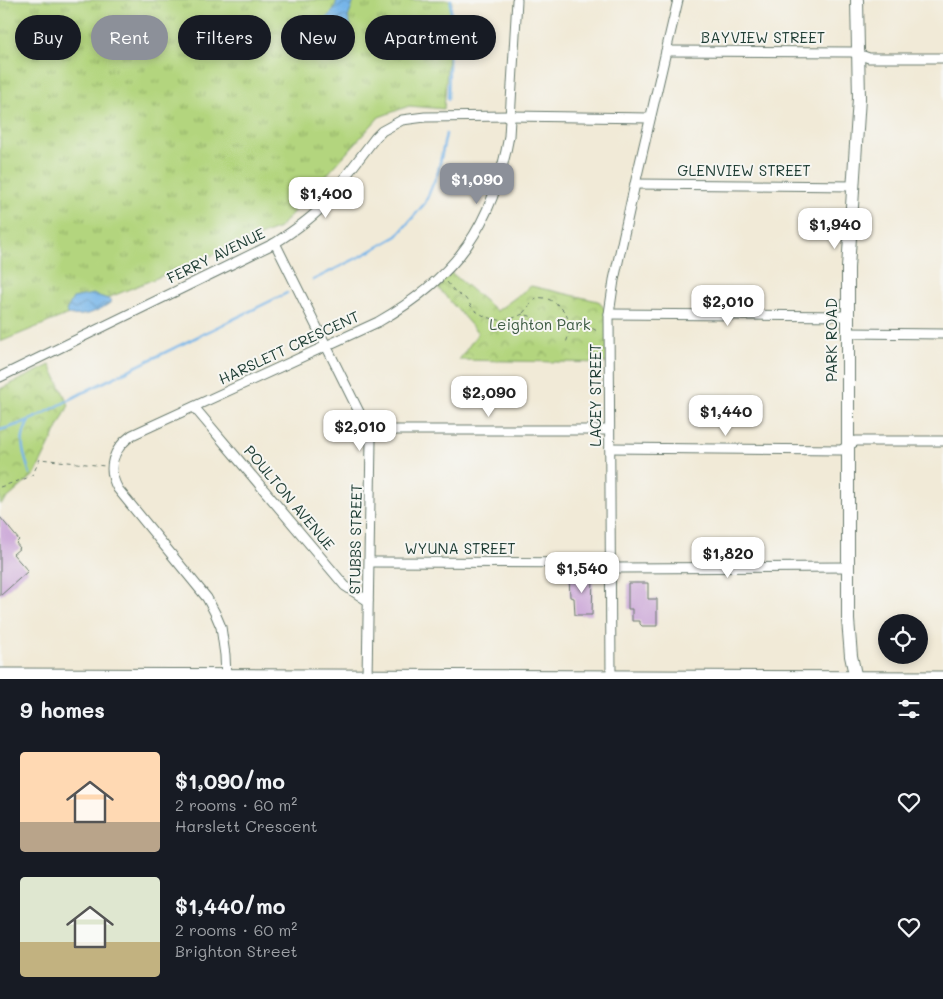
<!DOCTYPE html>
<meta charset="utf-8">
<style>
:root{--surface:#171b24;--page:#242831;--text:#f1f3f6;--muted:#9ea1a6;--accent:#8c9099}
body{margin:0;font-family:Mali,sans-serif;background:var(--page);color:var(--text);height:100vh;display:flex;flex-direction:column;font-size:19px;white-space:nowrap}
*{box-sizing:border-box;margin:0}
p{font-size:16px;color:var(--muted)}
.icon{flex:none;width:28px;height:28px;fill:none;stroke:currentColor;stroke-width:2;stroke-linecap:round;stroke-linejoin:round}
.map{position:relative;height:679px;overflow:hidden}
.side{display:flex;flex-direction:column;background:var(--surface);flex:1}
.side>*{flex:none}
.top-card{position:absolute;left:15px;top:15px;width:500px;height:45px;display:flex;gap:10px}
.tools{position:absolute;left:878px;top:614px;display:grid;gap:10px}
.tools a{display:grid;place-items:center;width:50px;height:50px;border-radius:50%;background:var(--surface);box-shadow:0 2px 8px #0003;font-size:25px}
.price{position:absolute;translate:-50% -42px;padding:0 11px;border-radius:10px;background:#fff;color:#222;font-size:16px;line-height:32px;filter:drop-shadow(0 1px 2px #0008)}
.price::after{content:'';position:absolute;left:50%;top:30px;width:15px;height:11px;margin-left:-8px;background:inherit;clip-path:polygon(0 0,100% 0,50% 100%)}
.price.active{background:var(--accent);color:#fff}
ul{padding:0;list-style:none}
li{display:flex;align-items:center;gap:15px;height:125px;padding:0 20px}
li span{display:grid;place-items:center;flex:none;width:140px;height:100px;border-radius:5px;color:#555}
li>.icon{margin-inline-start:auto}
span .icon{width:60px;height:60px;fill:#fffc;stroke-width:1}
li b{font-size:21px}
h2{display:flex;justify-content:space-between;align-items:center;height:60px;padding:0 20px;font-size:21px}
.pill{padding:0 18px;border-radius:22px;background:var(--surface);box-shadow:0 2px 8px #0003;font-size:18px;line-height:45px}
.pill.active{background:var(--accent);color:#fff}
.map>svg:first-child{display:block}
.grass{fill:url(#grass-tufts);stroke:#698959}
.park{fill:url(#park-crowns);stroke:#698959}
.water{fill:url(#water-waves);stroke:#4a798e}
.lines{fill:none;stroke-linecap:round;stroke-linejoin:round}
.stream{stroke:#76b5e9;stroke-width:2.5}
.building{fill:#caa5d7}
.street-casing{stroke:#687a6d;stroke-width:11}
.secondary-casing{stroke:#687a6d;stroke-width:14}
.highway-casing{stroke:#687a6d;stroke-width:17}
.path{stroke:#687a6d;stroke-width:1;stroke-dasharray:4 4;stroke-linecap:butt}
.street{stroke:#fff;stroke-width:9}
.secondary{stroke:#fff;stroke-width:12}
.highway{stroke:#fff;stroke-width:15}
.labels{text-anchor:middle;stroke-width:4;stroke-linejoin:round;paint-order:stroke}
.street-label{font-size:15px;fill:#1f3d34;stroke:#f6f6f2}
.park-label{font-size:15px;fill:#3d5b43;stroke:#f6f6f2}
</style>
<div class="map">
<svg width="943" height="679" viewBox="0 0 943 679">
<defs>
<pattern id="grass-tufts" width="24" height="20" patternUnits="userSpaceOnUse" patternTransform="scale(1.25)"><rect width="24" height="20" fill="#b3d57e"/><path d="M3 7l-1-3M5 7V3M7 7l1-3M15 17l-1-3M17 17v-4M19 17l1-3" fill="none" stroke="#91ae68"/></pattern>
<pattern id="park-crowns" width="20" height="18" patternUnits="userSpaceOnUse" patternTransform="scale(1.25)"><rect width="20" height="18" fill="#b3d57e"/><path d="M2 6a3 3 0 1 1 6 0M12 15a3 3 0 1 1 6 0" fill="none" stroke="#91ae68"/></pattern>
<pattern id="water-waves" width="16" height="10" patternUnits="userSpaceOnUse" patternTransform="scale(1.25)"><rect width="16" height="10" fill="#76b5e9"/><path d="M0 5q4-4 8 0t8 0" fill="none" stroke="#6094be"/></pattern>
</defs>
<rect width="100%" height="100%" fill="#f6f6f2"/>
<filter id="ink" filterUnits="userSpaceOnUse"><feTurbulence type="fractalNoise" baseFrequency=".02" numOctaves="2"/><feDisplacementMap in="SourceGraphic" scale="10" xChannelSelector="R" yChannelSelector="G"/><feConvolveMatrix kernelMatrix="1 2 1 2 8 2 1 2 1" color-interpolation-filters="sRGB"/></filter>
<filter id="wash" filterUnits="userSpaceOnUse"><feTurbulence type="fractalNoise" baseFrequency=".0096" numOctaves="4" result="noise"/><feDisplacementMap in="SourceGraphic" scale="20" xChannelSelector="R" yChannelSelector="G"/><feGaussianBlur stdDeviation="1.12" result="paint"/><feColorMatrix in="noise" values="0 0 0 0 0 0 0 0 0 0 0 0 0 0 0 0 0 1.4 0 .05"/><feComposite in="paint" operator="in"/></filter>
<g filter="url(#wash)">
<rect width="100%" height="100%" fill="#f1ead7"/>
<path class="grass" d="M0,0H452L444,109L409,106L379,117L279,228L0,342Z"/>
<g class="park">
<path d="M448,270L497,311L531,286L598,301L609,314V363L459,360L478,333L434,283Z"/>
<path d="M50,365L69,405L35,474L0,505V389Z"/>
</g>
<g class="water">
<path d="M337,0H354V1L348,18L351,26L350,32L338,50L336,61L333,62L323,59L318,50L324,46L327,17L334,10Z"/>
<path d="M93,294L111,300L110,303C97,312 85,317 69,315L66,311L73,298Z"/>
</g>
<g class="lines">
<g class="stream">
<path d="M448,99L451,0"/>
<path d="M313,280L367,253L397,236L425,203L438,172L446,134"/>
<path d="M29,421C17,441 24,454 30,474"/>
<path d="M0,430C34,422 63,402 94,387C158,356 222,324 287,293"/>
</g>
</g>
<g id="blocks">
<g class="building">
<path d="M0,517L19,540L16,543L20,548L13,554L28,571L0,596Z"/>
<path d="M569,576H593L592,615H575L574,598L570,597Z"/>
<path d="M628,583H648V599H657V626H642L640,624V621H632V609H628Z"/>
</g>
</g>
</g>
<g filter="url(#ink)">
<use href="#blocks" fill-opacity="0" stroke="#687a6d" stroke-width="1"/>
<g class="lines">
<g class="street-casing">
<g id="street">
<path d="M666,51L852,52L869,58H943"/>
<path d="M635,184L854,186"/>
<path d="M275,243L368,430L371,440L367,678"/>
<path d="M609,314L848,316"/>
<path d="M848,333L943,334"/>
<path d="M0,377L275,243C292,232 307,222 322,207L375,138L382,131L402,120L425,117L511,116L650,118"/>
<path d="M194,407L345,586L368,601"/>
<path d="M368,430H609"/>
<path d="M610,448L841,450L856,441H943"/>
<path d="M370,562L604,563L618,568L849,567"/>
<path d="M226,677L225,655L221,627L215,613L207,598L118,489C106,468 113,449 132,435L378,322C457,277 493,225 509,136L517,0"/>
<path d="M611,678L609,314L614,280L635,184L678,0"/>
</g>
</g>
<g class="secondary-casing">
<path id="secondary" d="M856,679L851,656L848,620V268L859,98L857,0"/>
</g>
<g class="highway-casing">
<path id="highway" d="M0,676L943,679"/>
</g>
<g class="path">
<path d="M447,282L456,293L465,298L474,310L486,317L503,321L511,319L523,314L533,317"/>
<path d="M523,313L536,298C550,295 567,309 569,323C571,330 568,337 566,343"/>
<path d="M570,322L583,323L597,331"/>
<path d="M0,487L27,478L33,474L40,459L105,466"/>
</g>
<use href="#street" class="street"/>
<use href="#secondary" class="secondary"/>
<use href="#highway" class="highway"/>
</g>
</g>
<g class="labels">
<g class="street-label">
<text x="763" y="43">BAYVIEW STREET</text>
<text x="744" y="176">GLENVIEW STREET</text>
<text transform="translate(216 256) rotate(-26)" y="5">FERRY AVENUE</text>
<text transform="translate(832 340) rotate(-90)" y="5">PARK ROAD</text>
<text transform="translate(289 348) rotate(-25)" y="5">HARSLETT CRESCENT</text>
<text transform="translate(596 395) rotate(-90)" y="5">LACEY STREET</text>
<text transform="translate(289 498) rotate(50)" y="5">POULTON AVENUE</text>
<text transform="translate(356 539) rotate(-89)" y="5">STUBBS STREET</text>
<text x="460" y="554">WYUNA STREET</text>
</g>
<g class="park-label">
<text x="540" y="330">Leighton Park</text>
</g>
</g>
</svg>
<div class="tools">
<a><svg class="icon" aria-label="locate" viewBox="0 0 24 24"><circle cx="12" cy="12" r="6"/><path d="M12 2v4M12 18v4M2 12h4M18 12h4"/></svg></a>
</div>
<b class="price active" style="left:477px;top:205px">$1,090</b>
<b class="price" style="left:326px;top:219px">$1,400</b>
<b class="price" style="left:835px;top:250px">$1,940</b>
<b class="price" style="left:728px;top:327px">$2,010</b>
<b class="price" style="left:489px;top:418px">$2,090</b>
<b class="price" style="left:726px;top:437px">$1,440</b>
<b class="price" style="left:360px;top:452px">$2,010</b>
<b class="price" style="left:728px;top:579px">$1,820</b>
<b class="price" style="left:582px;top:594px">$1,540</b>
<div class="top-card">
<a class="pill">Buy</a>
<a class="pill active">Rent</a>
<a class="pill">Filters</a>
<a class="pill">New</a>
<a class="pill">Apartment</a>
</div>
</div>
<section class="side">
<h2>9 homes<svg class="icon" aria-label="filters" viewBox="0 0 24 24"><path d="M4 7h16M4 17h16"/><circle cx="9" cy="7" r="2"/><circle cx="15" cy="17" r="2"/></svg></h2>
<ul>
<li><span style="background:linear-gradient(#ffd9b3 70%,#b9a48a 0)"><svg class="icon" aria-label="home" viewBox="0 0 24 24"><path d="M3 11l9-7 9 7M6 9v11h12V9"/></svg></span><div><b>$1,090/mo</b><p>2 rooms · 60 m²</p><p>Harslett Crescent</p></div><svg class="icon" aria-label="heart" viewBox="0 0 24 24"><path d="M12 20l-8-8c-3-5 5-10 8-4 3-6 11-1 8 4z"/></svg></li>
<li><span style="background:linear-gradient(#dfe7d0 65%,#c2b280 0)"><svg class="icon" aria-label="home" viewBox="0 0 24 24"><path d="M3 11l9-7 9 7M6 9v11h12V9"/></svg></span><div><b>$1,440/mo</b><p>2 rooms · 60 m²</p><p>Brighton Street</p></div><svg class="icon" aria-label="heart" viewBox="0 0 24 24"><path d="M12 20l-8-8c-3-5 5-10 8-4 3-6 11-1 8 4z"/></svg></li>
</ul>
</section>
